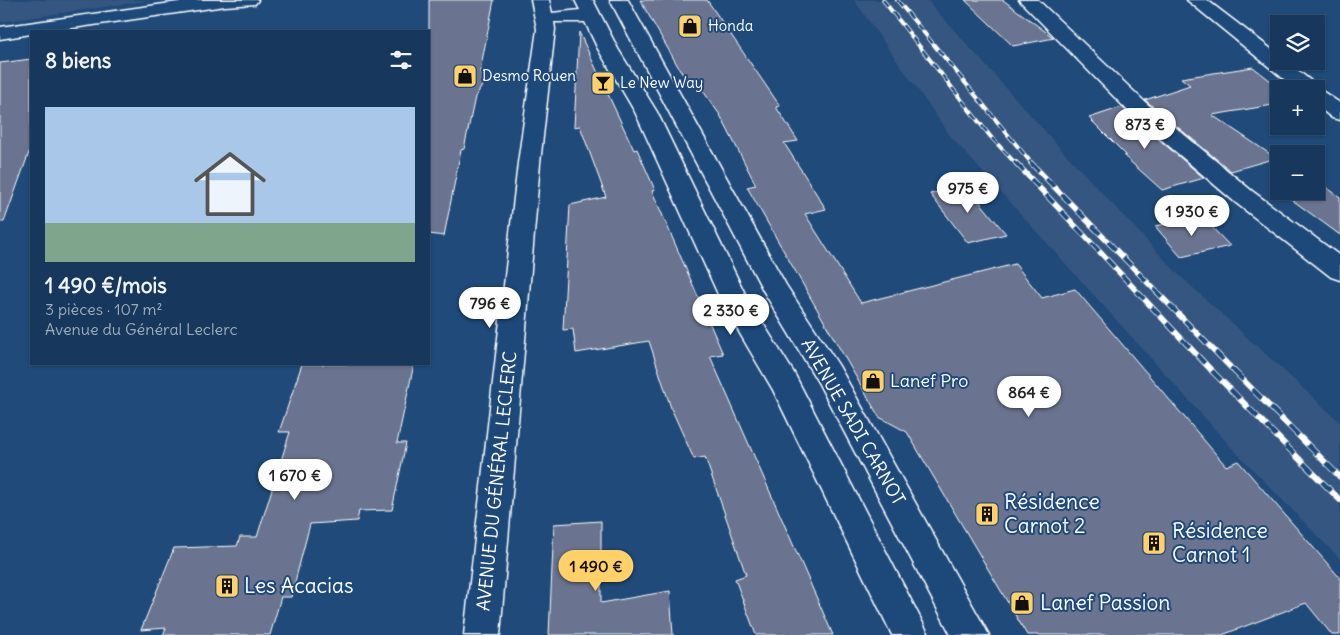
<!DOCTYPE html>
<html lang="fr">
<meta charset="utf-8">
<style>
:root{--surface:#17385c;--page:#244365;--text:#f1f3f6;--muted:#9eacbb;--line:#365272;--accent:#ffd166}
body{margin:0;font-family:Delius,sans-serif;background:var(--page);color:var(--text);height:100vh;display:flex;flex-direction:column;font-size:19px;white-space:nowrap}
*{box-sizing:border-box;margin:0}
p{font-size:16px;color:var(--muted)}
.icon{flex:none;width:28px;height:28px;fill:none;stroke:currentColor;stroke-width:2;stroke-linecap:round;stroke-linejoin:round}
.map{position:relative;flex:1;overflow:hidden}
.sheet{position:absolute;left:30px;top:30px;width:400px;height:335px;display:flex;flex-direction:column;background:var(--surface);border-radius:0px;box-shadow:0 1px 4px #0004,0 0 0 1px var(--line)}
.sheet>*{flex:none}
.fabs{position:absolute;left:1270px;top:15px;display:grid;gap:10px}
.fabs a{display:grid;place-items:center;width:55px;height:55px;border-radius:0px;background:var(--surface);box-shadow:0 1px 4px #0004,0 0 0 1px var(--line);font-size:25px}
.price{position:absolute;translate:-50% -42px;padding:0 11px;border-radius:18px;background:#fff;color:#222;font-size:16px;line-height:32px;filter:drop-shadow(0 1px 2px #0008)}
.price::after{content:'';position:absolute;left:50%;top:30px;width:15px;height:11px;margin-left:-8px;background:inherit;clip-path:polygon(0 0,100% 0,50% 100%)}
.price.active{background:var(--accent);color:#111}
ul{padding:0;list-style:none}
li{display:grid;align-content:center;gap:10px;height:265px;padding:0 15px}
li+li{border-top:1px solid var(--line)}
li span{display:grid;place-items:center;height:155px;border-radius:0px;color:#555}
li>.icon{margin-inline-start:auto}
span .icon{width:90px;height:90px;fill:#fffc;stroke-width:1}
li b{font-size:21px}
h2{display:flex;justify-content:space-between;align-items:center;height:60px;padding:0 15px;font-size:21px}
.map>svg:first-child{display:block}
.built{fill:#365680}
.building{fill:#6b738f;stroke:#fff}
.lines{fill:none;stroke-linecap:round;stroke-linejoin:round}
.minor-casing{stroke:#fff;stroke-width:3}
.secondary-casing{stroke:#fff;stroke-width:3}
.minor{fill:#1f4a7a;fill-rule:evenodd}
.secondary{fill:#1f4a7a;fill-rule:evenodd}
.rail-far2-casing{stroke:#fff;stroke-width:4}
.rail-far1-casing{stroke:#fff;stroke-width:5.5}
.rail-casing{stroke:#fff;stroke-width:6}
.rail-far2{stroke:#1f4a7a;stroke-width:2.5;stroke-dasharray:8;stroke-linecap:butt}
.rail-far1{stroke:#1f4a7a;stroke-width:4;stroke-dasharray:11;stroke-linecap:butt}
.rail{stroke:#1f4a7a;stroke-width:4.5;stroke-dasharray:13;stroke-linecap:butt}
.labels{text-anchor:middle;stroke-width:4;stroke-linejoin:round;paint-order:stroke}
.far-poi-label{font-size:15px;fill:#fff;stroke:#1f4a7a;text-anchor:start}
.poi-label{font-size:18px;fill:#fff;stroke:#1f4a7a;text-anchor:start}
.street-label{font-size:18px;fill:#fff;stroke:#1f4a7a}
.near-poi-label{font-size:21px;fill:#fff;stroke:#1f4a7a;text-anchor:start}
</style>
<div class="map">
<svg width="1340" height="635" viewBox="0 0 1340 635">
<rect width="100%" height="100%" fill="#1f4a7a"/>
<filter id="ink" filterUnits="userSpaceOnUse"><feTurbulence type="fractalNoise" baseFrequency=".02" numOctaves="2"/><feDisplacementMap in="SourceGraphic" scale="10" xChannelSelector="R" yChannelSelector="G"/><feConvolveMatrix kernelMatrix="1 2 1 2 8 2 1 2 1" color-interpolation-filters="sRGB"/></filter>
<g filter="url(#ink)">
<g class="built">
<path d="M0,0H151L0,22Z"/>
<path d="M854,0H927L1060,148L1179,275L1340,422V559L1231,447L952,138Z"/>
</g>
<g class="building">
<path d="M429,0H494L480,71L484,83L475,97L464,149L461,150L444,236L429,234Z"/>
<path d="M640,0H707L780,106L776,107L798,141L784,143L826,209L805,214L861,303L1015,264L1042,298L1075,289L1226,466L1238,461L1340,578V635H1332L1306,603L1222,635H1027L907,432L879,417L747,187L756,185L720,115L696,81L687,82Z"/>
<path d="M965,0H1003L1054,38L1013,46Z"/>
<path d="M579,32L634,150L637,149L655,190L652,191L723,354L710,356L833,635H756L735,579L746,575L705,457L694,459L671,408L649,341L576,353L573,329L563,330L570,205L606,197L580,126L574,127Z"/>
<path d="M31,59V147L4,222H0V63Z"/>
<path d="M1253,67L1281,89H1279V104L1212,115L1276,158L1231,171L1145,100L1190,85L1181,78Z"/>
<path d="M1122,107L1128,113L1204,178L1162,190L1124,156L1126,155L1089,118Z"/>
<path d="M1320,183L1340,197V235L1284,194L1294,191H1316V184Z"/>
<path d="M966,185L1006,234L968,243L930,194Z"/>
<path d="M1202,217L1230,246L1181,257L1155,226Z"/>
<path d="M302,364H414L397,443H406L392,510L359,511L357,521L310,524L291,597H281L270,635H163L166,628L141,630L174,548L237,546L240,537H257L290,432H279Z"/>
<path d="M601,521V603L670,591L673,635H549L554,524Z"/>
</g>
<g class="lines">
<g class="minor-casing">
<g id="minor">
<path d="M193,0H258L255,4L225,6L52,31H31V34L0,39V27Z"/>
<path d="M1019,0H1038L1145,102L1252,191L1340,256V280L1331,277L1236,203L1129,112Z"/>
<path d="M1187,0H1207L1279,55V61H1286L1316,85L1319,89L1340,103V120L1332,118L1316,105V89H1296Z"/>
</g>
</g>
<g class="secondary-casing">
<g id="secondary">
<path d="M531,0H549L552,13L580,10L575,0H593L618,49L657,112L747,298L794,373L929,635H892L773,390L722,303L635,112L598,49L585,22H554L555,29L540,163L500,635H464L518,163L537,29Z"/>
<path d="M610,0H628L786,285L839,366L989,635H951L819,384L764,292Z"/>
</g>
</g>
<use href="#minor" class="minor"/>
<use href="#secondary" class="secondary"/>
<g class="rail-far2-casing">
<g id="rail-far2">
<path d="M883,0L990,136L1017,165"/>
<path d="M897,0L1033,165"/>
</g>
</g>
<g class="rail-far1-casing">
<g id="rail-far1">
<path d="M1016,163L1213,372"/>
<path d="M1031,163L1235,372"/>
</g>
</g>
<g class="rail-casing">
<g id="rail">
<path d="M1212,371L1340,500"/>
<path d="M1234,371L1340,477"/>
</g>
</g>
<use href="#rail-far2" class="rail-far2"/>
<use href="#rail-far1" class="rail-far1"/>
<use href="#rail" class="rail"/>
</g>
</g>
<defs>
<g id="shop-square" transform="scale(1.25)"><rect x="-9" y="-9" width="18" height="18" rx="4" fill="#ffd166" stroke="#1f4a7a"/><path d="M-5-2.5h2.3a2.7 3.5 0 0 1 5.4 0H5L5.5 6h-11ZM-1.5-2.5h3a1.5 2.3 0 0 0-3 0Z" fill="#111"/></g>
<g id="bar-square" transform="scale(1.25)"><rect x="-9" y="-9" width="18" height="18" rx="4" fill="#ffd166" stroke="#1f4a7a"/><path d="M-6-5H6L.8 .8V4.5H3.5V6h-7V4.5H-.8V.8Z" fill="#111"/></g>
<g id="building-square" transform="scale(1.25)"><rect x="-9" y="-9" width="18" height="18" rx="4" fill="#ffd166" stroke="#1f4a7a"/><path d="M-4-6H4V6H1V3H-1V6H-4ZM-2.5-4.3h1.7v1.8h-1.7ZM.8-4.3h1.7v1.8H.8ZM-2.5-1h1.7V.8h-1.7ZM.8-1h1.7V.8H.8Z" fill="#111"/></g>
</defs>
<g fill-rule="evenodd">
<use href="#shop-square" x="690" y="26"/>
<use href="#shop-square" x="465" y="76"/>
<use href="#bar-square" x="603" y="83"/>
<use href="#shop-square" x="873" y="381"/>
<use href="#building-square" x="987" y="514"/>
<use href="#building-square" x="1154" y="543"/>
<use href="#building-square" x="227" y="586"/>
<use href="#shop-square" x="1022" y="603"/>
</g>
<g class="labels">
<g class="far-poi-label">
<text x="708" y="31">Honda</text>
<text x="482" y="81">Desmo Rouen</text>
<text x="620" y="88">Le New Way</text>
</g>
<g class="poi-label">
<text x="890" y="387">Lanef Pro</text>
</g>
<g class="street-label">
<text transform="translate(853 422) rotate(60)" y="6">AVENUE SADI CARNOT</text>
<text transform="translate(497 481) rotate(-84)" y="6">AVENUE DU GÉNÉRAL LECLERC</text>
</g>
<g class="near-poi-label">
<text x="1004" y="509">Résidence<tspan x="1004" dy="24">Carnot 2</tspan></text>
<text x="1172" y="538">Résidence<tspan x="1172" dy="24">Carnot 1</tspan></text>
<text x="244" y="593">Les Acacias</text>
<text x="1040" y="610">Lanef Passion</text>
</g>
</g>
</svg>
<div class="fabs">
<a><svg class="icon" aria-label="layers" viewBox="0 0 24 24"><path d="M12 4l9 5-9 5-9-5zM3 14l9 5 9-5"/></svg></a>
<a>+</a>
<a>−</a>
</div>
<b class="price" style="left:1145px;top:150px">873 €</b>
<b class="price" style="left:968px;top:214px">975 €</b>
<b class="price" style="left:1192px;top:237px">1 930 €</b>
<b class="price" style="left:490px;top:329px">796 €</b>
<b class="price" style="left:731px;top:336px">2 330 €</b>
<b class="price" style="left:1029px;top:418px">864 €</b>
<b class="price" style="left:295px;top:501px">1 670 €</b>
<b class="price active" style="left:596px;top:592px">1 490 €</b>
<section class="sheet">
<h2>8 biens<svg class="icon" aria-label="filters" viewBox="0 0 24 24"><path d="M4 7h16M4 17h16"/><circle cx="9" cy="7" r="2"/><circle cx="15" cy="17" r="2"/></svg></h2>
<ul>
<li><span style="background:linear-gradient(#a9c7e8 75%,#7fa58c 0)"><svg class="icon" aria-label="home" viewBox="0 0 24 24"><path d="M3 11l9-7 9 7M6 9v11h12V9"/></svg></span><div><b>1 490 €/mois</b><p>3 pièces · 107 m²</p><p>Avenue du Général Leclerc</p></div></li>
</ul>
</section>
</div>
